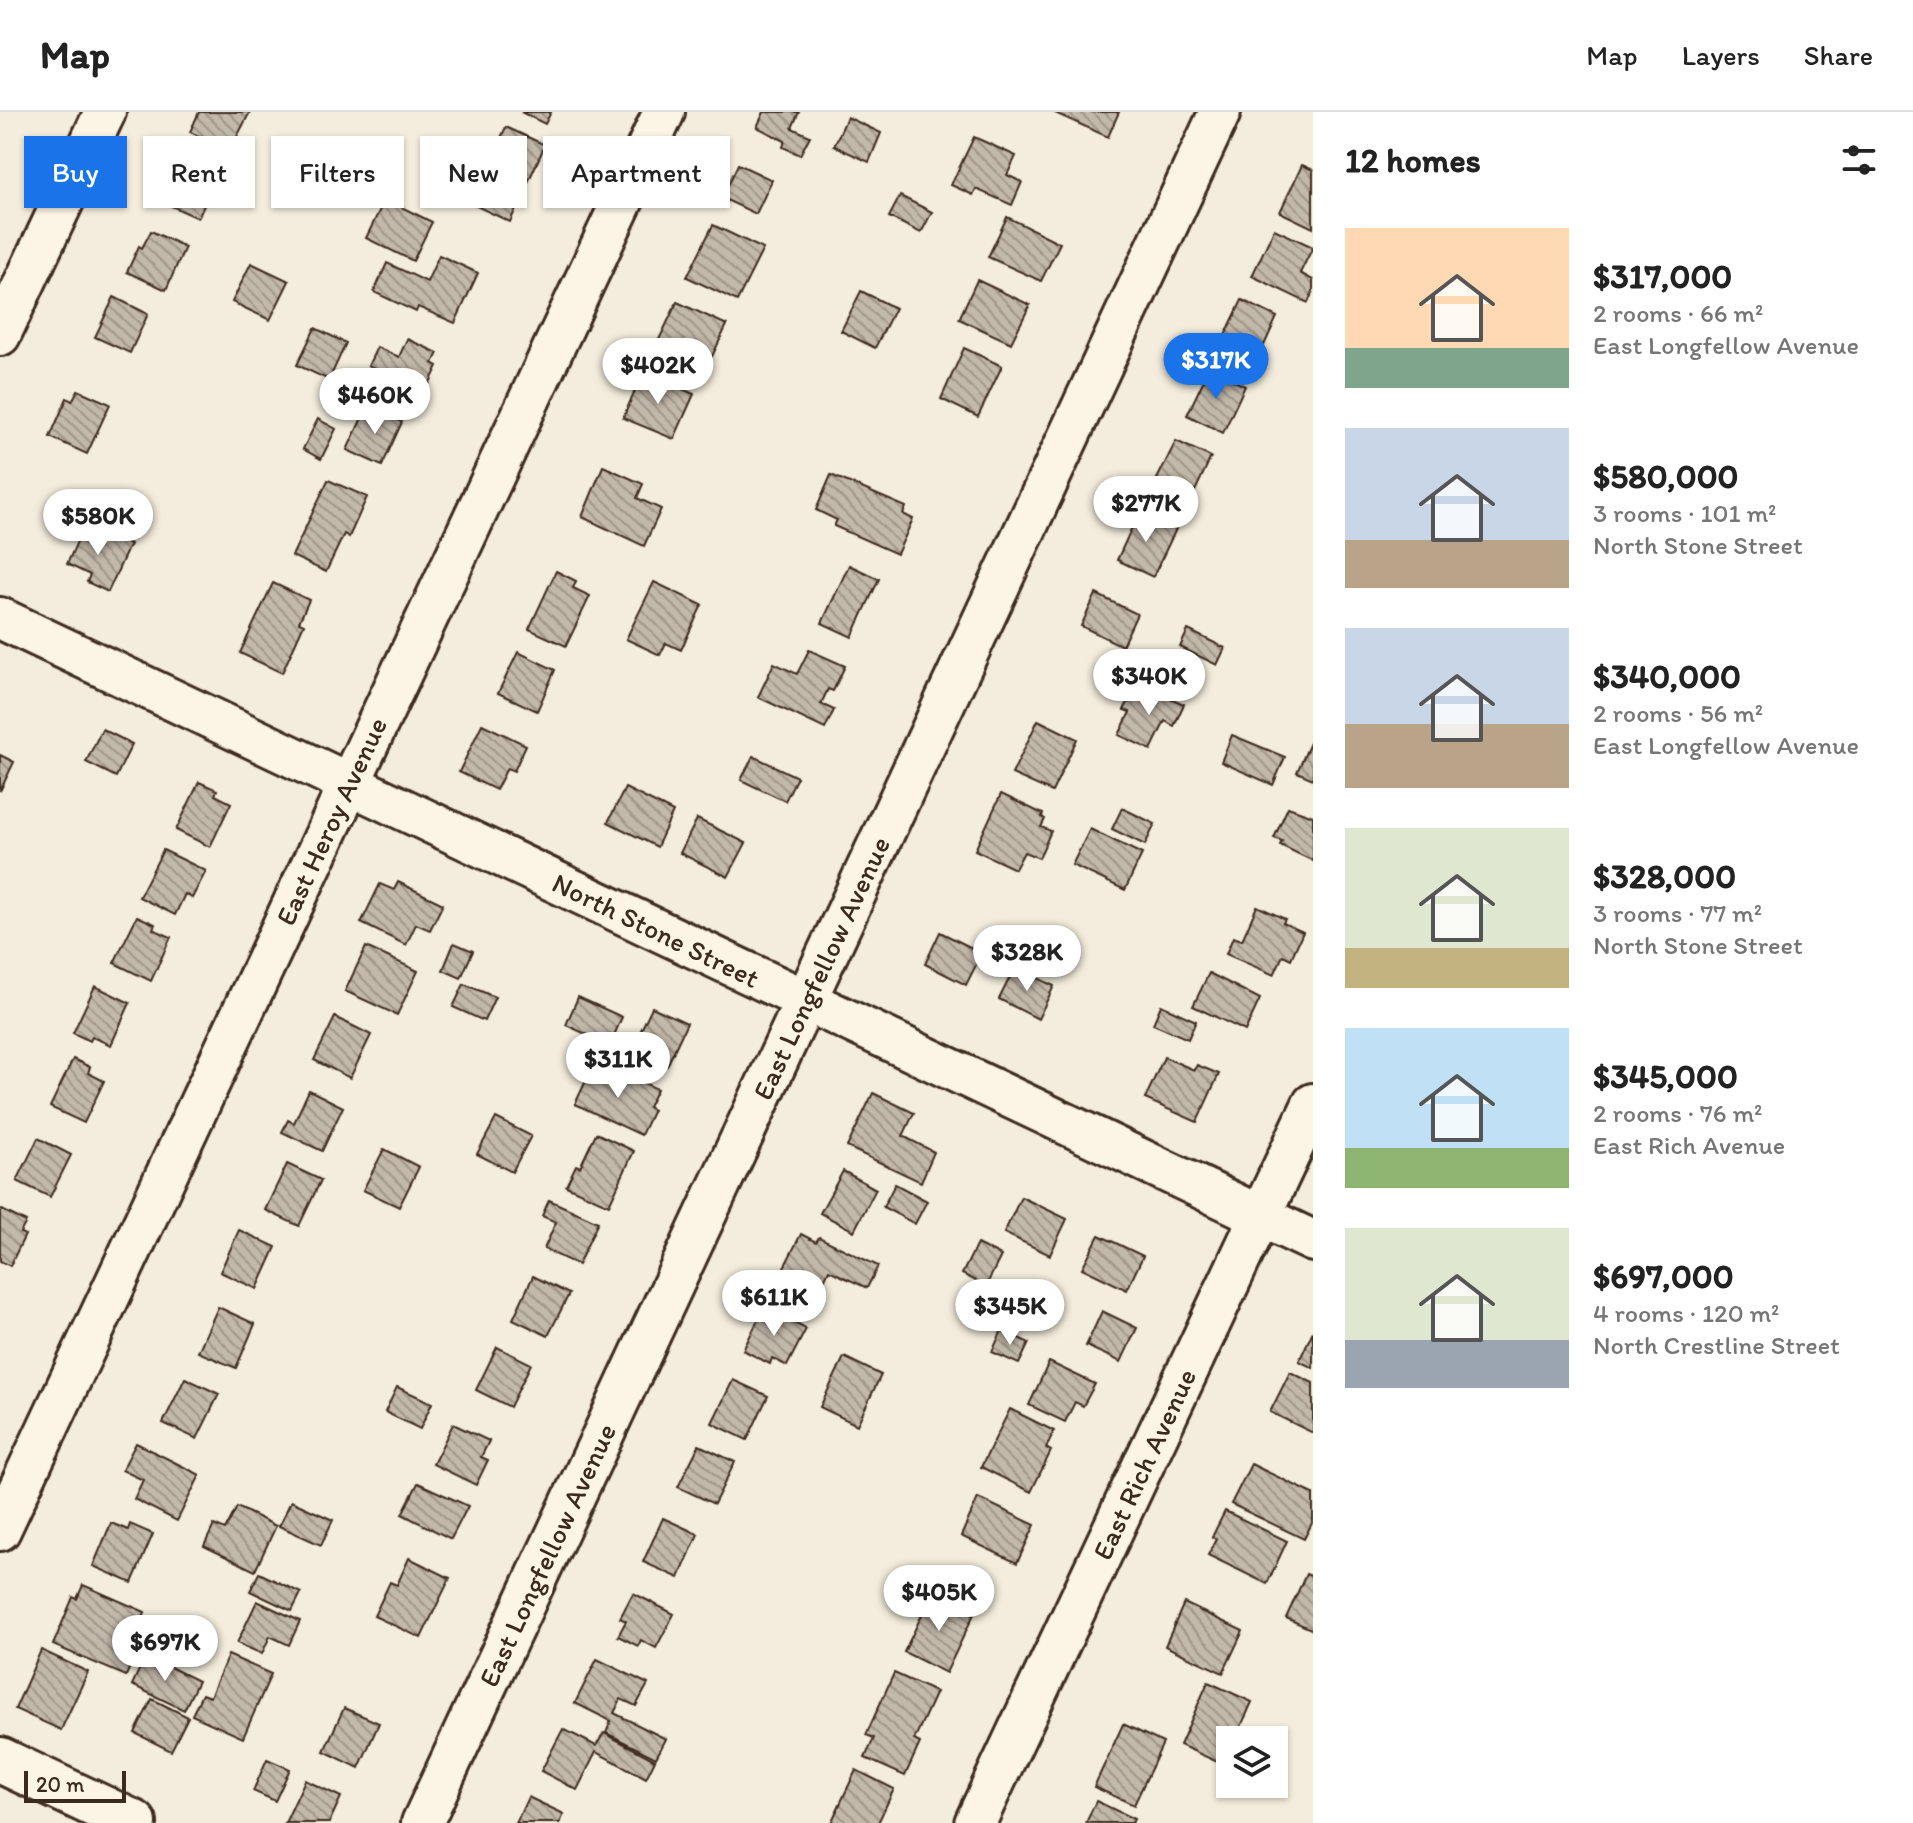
<!DOCTYPE html>
<meta charset="utf-8">
<style>
:root{--surface:#fff;--page:#f6f6f6;--text:#222;--muted:#767676;--line:#e0e0e0;--accent:#1a73e8}
body{margin:0;font-family:Itim,sans-serif;background:var(--page);color:var(--text);height:100vh;display:flex;flex-direction:column;font-size:30px;white-space:nowrap}
*{box-sizing:border-box;margin:0}
p{font-size:26px;color:var(--muted)}
.icon{flex:none;width:44px;height:44px;fill:none;stroke:currentColor;stroke-width:2;stroke-linecap:round;stroke-linejoin:round}
.map{position:relative;flex:1;overflow:hidden}
.panel{display:flex;flex-direction:column;background:var(--surface);width:600px}
.panel>*{flex:none}
.hud{position:absolute;left:24px;top:24px;width:760px;height:72px;display:flex;gap:16px}
.controls{position:absolute;left:1216px;top:1614px;display:grid;gap:16px}
.controls a{display:grid;place-items:center;width:72px;height:72px;border-radius:0px;background:var(--surface);box-shadow:0 2px 6px #0004;font-size:40px}
.scale{position:absolute;left:24px;bottom:20px;width:102px;box-sizing:border-box;padding-left:8px;border:4px solid #3b2a1e;border-top:0;font-size:22px;line-height:28px;white-space:nowrap;color:#3b2a1e;-webkit-text-stroke:6px #fcf5e5;paint-order:stroke}
.price{position:absolute;translate:-50% -68px;padding:0 18px;border-radius:28px;background:#fff;color:#222;font-size:26px;line-height:52px;filter:drop-shadow(0 2px 4px #0008)}
.price::after{content:'';position:absolute;left:50%;top:48px;width:24px;height:18px;margin-left:-12px;background:inherit;clip-path:polygon(0 0,100% 0,50% 100%)}
.price.selected{background:var(--accent);color:#fff}
ul{padding:0;list-style:none}
li{display:flex;align-items:center;gap:24px;height:200px;padding:0 32px}
li span{display:grid;place-items:center;flex:none;width:224px;height:160px;border-radius:0px;color:#555}
li>.icon{margin-inline-start:auto}
span .icon{width:96px;height:96px;fill:#fffc;stroke-width:1}
li b{font-size:34px}
h2{display:flex;justify-content:space-between;align-items:center;height:96px;padding:0 32px;font-size:34px}
.pill{padding:0 28px;border-radius:0px;background:var(--surface);box-shadow:0 2px 6px #0004;font-size:28px;line-height:72px}
.pill.selected{background:var(--accent);color:#fff}
header{display:flex;align-items:center;gap:48px;box-sizing:border-box;height:112px;padding:0 40px;background:var(--surface);border-bottom:2px solid var(--line)}
header strong{font-size:38px}
nav{display:flex;gap:44px;margin-inline-start:auto;font-size:28px}
main{display:flex;flex:1;min-height:0}
.map>svg:first-child{display:block}
.building{fill:url(#building-back-hatch);stroke:#3b2a1e;stroke-width:2}
.lines{fill:none;stroke-linecap:round;stroke-linejoin:round}
.minor-casing{stroke:#3b2a1e;stroke-width:46}
.major-casing{stroke:#3b2a1e;stroke-width:50}
.minor{stroke:#fcf5e5;stroke-width:40}
.major{stroke:#fcf5e5;stroke-width:44}
.labels{text-anchor:middle;stroke-width:8;stroke-linejoin:round;paint-order:stroke}
.street-label{font-size:28px;fill:#3b2a1e;stroke:#fcf5e5}
</style>
<header>
<strong>Map</strong>
<nav><a>Map</a><a>Layers</a><a>Share</a></nav>
</header>
<main>
<div class="map">
<svg width="1313" height="1711" viewBox="0 0 1313 1711">
<defs>
<pattern id="building-back-hatch" width="6" height="6" patternUnits="userSpaceOnUse" patternTransform="scale(2)"><rect width="6" height="6" fill="#c3b9aa"/><path d="M-1 5l2 2M0 0l6 6M5-1l2 2" fill="none" stroke="#a0978a"/></pattern>
</defs>
<rect width="100%" height="100%" fill="#f4eddd"/>
<filter id="ink" filterUnits="userSpaceOnUse"><feTurbulence type="fractalNoise" baseFrequency=".0125" numOctaves="2"/><feDisplacementMap in="SourceGraphic" scale="16" xChannelSelector="R" yChannelSelector="G"/><feConvolveMatrix kernelMatrix="1 2 1 2 8 2 1 2 1" color-interpolation-filters="sRGB"/></filter>
<g filter="url(#ink)">
<g class="building">
<path d="M199,0H250L230,38L190,20Z"/>
<path d="M521,0H551L545,12Z"/>
<path d="M764,0H799L792,16L810,24L800,43L783,35L785,29L757,15Z"/>
<path d="M1053,0H1119L1108,25Z"/>
<path d="M847,5L881,21L869,50L834,34Z"/>
<path d="M506,15L545,33L510,110L470,91Z"/>
<path d="M974,25L1016,44L1007,63L1022,70L1012,93L976,77L973,83L951,73Z"/>
<path d="M179,47L218,65L198,106L160,89Z"/>
<path d="M738,52L772,68L756,102L722,86Z"/>
<path d="M1302,53L1313,58V116L1280,100Z"/>
<path d="M900,84L932,100L921,121L889,105Z"/>
<path d="M385,87L432,110L413,149L366,126Z"/>
<path d="M1007,105L1060,131L1041,169L988,145Z"/>
<path d="M713,113L763,137L737,189L687,165Z"/>
<path d="M1274,117L1313,135L1300,161L1313,168V179L1308,191L1252,164Z"/>
<path d="M151,119L185,135L166,178L127,160L139,134L142,136Z"/>
<path d="M439,143L478,161L455,211L418,195L416,200L374,180L387,151L427,170Z"/>
<path d="M251,151L289,169L270,208L232,190Z"/>
<path d="M977,168L1030,193L1011,231L959,207Z"/>
<path d="M861,179L895,196L875,236L841,219Z"/>
<path d="M114,185L148,202L130,241L95,225Z"/>
<path d="M1242,188L1277,205L1256,251L1220,234Z"/>
<path d="M677,190L727,213L706,257L656,234Z"/>
<path d="M315,216L346,231L329,268L297,253Z"/>
<path d="M407,227L438,241L433,251L438,254L425,281L368,254L377,235L399,245Z"/>
<path d="M964,236L1002,254L978,305L941,287Z"/>
<path d="M1209,257L1245,274L1223,321L1187,303Z"/>
<path d="M643,260L694,282L674,327L623,306Z"/>
<path d="M78,278L110,292L87,342L50,325L67,286L72,289Z"/>
<path d="M367,295L402,310L382,354L347,338Z"/>
<path d="M318,307L336,317L321,347L303,337Z"/>
<path d="M1176,329L1211,345L1190,390L1154,373Z"/>
<path d="M603,354L643,372L637,386L661,397L644,434L582,405Z"/>
<path d="M831,363L906,395L903,402L913,407L897,442L834,414L837,408L816,398Z"/>
<path d="M328,368L367,385L349,425L344,422L326,460L292,444Z"/>
<path d="M1139,400L1176,417L1153,465L1117,448Z"/>
<path d="M85,412L130,432L108,480L87,470L90,463L67,452Z"/>
<path d="M849,453L879,467L852,525L822,511Z"/>
<path d="M556,459L576,469L573,476L590,484L566,534L529,517Z"/>
<path d="M654,470L702,493L681,538L666,531L660,543L626,527Z"/>
<path d="M273,471L309,488L299,510L304,512L282,561L240,541Z"/>
<path d="M1096,482L1137,502L1122,534L1081,514Z"/>
<path d="M1188,518L1225,536L1217,553L1180,535Z"/>
<path d="M809,538L845,554L833,579L828,577L821,592L834,598L825,617L758,585L774,551L797,562Z"/>
<path d="M518,540L555,558L537,599L498,581Z"/>
<path d="M1142,574L1184,592L1174,614L1165,609L1151,638L1119,623L1130,600L1124,598L1132,583L1137,586Z"/>
<path d="M1038,608L1077,627L1052,680L1012,662Z"/>
<path d="M482,612L526,633L514,659L507,656L496,678L459,660Z"/>
<path d="M102,617L132,632L116,665L86,650Z"/>
<path d="M1232,623L1285,645L1273,673L1221,650Z"/>
<path d="M1313,624V667L1297,660Z"/>
<path d="M0,643L14,650L0,679Z"/>
<path d="M753,644L797,665L785,689L741,668Z"/>
<path d="M199,670L217,678L215,683L231,691L210,735L176,718Z"/>
<path d="M625,676L673,700L657,735L608,710Z"/>
<path d="M1001,682L1043,702L1042,705L1045,707L1041,715L1051,719L1039,746L1024,740L1015,757L975,738Z"/>
<path d="M1288,695L1313,704V749L1280,733L1282,729L1274,726Z"/>
<path d="M1122,696L1155,712L1145,733L1112,717Z"/>
<path d="M697,707L746,731L728,765L680,741Z"/>
<path d="M1090,717L1142,742L1125,778L1072,753Z"/>
<path d="M163,738L206,759L192,786L185,782L175,803L139,785Z"/>
<path d="M398,770L443,792L430,818L416,812L406,833L361,811L380,772L394,778Z"/>
<path d="M1257,794L1285,807L1283,811L1303,820L1291,847L1283,843L1274,863L1226,842L1233,825L1242,828Z"/>
<path d="M137,804L155,812L153,817L171,825L151,869L114,851Z"/>
<path d="M940,820L982,841L966,873L925,852Z"/>
<path d="M454,831L473,839L461,866L443,858Z"/>
<path d="M366,835L418,859L397,903L345,879Z"/>
<path d="M1015,855L1054,874L1038,907L999,887Z"/>
<path d="M1209,861L1260,887L1245,919L1193,894Z"/>
<path d="M464,872L495,885L484,909L453,895Z"/>
<path d="M95,874L130,891L111,933L92,925L90,929L73,921Z"/>
<path d="M578,885L622,905L610,933L566,913Z"/>
<path d="M1161,893L1196,909L1188,927L1153,912Z"/>
<path d="M652,895L687,911L667,954L632,937Z"/>
<path d="M335,905L371,923L350,966L314,948Z"/>
<path d="M1164,945L1194,958L1197,953L1219,962L1197,1010L1145,987Z"/>
<path d="M73,947L90,955L88,961L104,969L84,1011L50,995Z"/>
<path d="M592,956L630,972L633,966L657,977L648,995L653,998L641,1023L575,992Z"/>
<path d="M309,978L343,995L322,1039L282,1020L288,1008L294,1011Z"/>
<path d="M873,981L914,1001L903,1024L934,1040L921,1070L847,1035Z"/>
<path d="M496,1006L531,1024L512,1060L477,1042Z"/>
<path d="M596,1021L634,1039L609,1093L566,1074L576,1053L580,1055Z"/>
<path d="M38,1026L71,1043L50,1085L17,1069Z"/>
<path d="M384,1037L419,1055L399,1095L363,1078Z"/>
<path d="M287,1052L321,1068L299,1114L265,1098Z"/>
<path d="M843,1059L876,1077L854,1119L820,1101Z"/>
<path d="M895,1072L927,1089L915,1112L883,1095Z"/>
<path d="M1021,1085L1067,1107L1050,1143L1004,1121Z"/>
<path d="M549,1088L598,1110L578,1153L544,1137L556,1110L542,1104Z"/>
<path d="M0,1097L26,1110L20,1121L25,1123L10,1154L0,1149Z"/>
<path d="M239,1118L276,1135L257,1177L220,1160Z"/>
<path d="M801,1122L816,1130L819,1125L878,1154L867,1176L829,1158L816,1186L778,1167Z"/>
<path d="M1099,1123L1143,1144L1127,1178L1082,1156Z"/>
<path d="M977,1132L1001,1144L986,1174L962,1162Z"/>
<path d="M533,1164L569,1182L548,1224L513,1207Z"/>
<path d="M218,1195L255,1212L236,1256L198,1240Z"/>
<path d="M764,1196L806,1217L787,1254L772,1246L770,1252L743,1238Z"/>
<path d="M1102,1199L1137,1216L1121,1250L1086,1234Z"/>
<path d="M1002,1218L1029,1231L1019,1252L992,1240Z"/>
<path d="M1313,1219V1256L1299,1249Z"/>
<path d="M497,1235L531,1252L510,1295L476,1278Z"/>
<path d="M844,1245L881,1263L857,1313L820,1295Z"/>
<path d="M1049,1250L1095,1272L1083,1294L1075,1290L1065,1310L1029,1293Z"/>
<path d="M1290,1260L1313,1271V1321L1270,1300Z"/>
<path d="M185,1266L219,1282L197,1327L163,1311Z"/>
<path d="M733,1268L768,1284L747,1328L712,1311Z"/>
<path d="M397,1275L432,1291L420,1317L385,1300Z"/>
<path d="M1010,1297L1054,1319L1046,1336L1051,1339L1031,1380L981,1355Z"/>
<path d="M453,1312L489,1329L481,1345L488,1348L476,1373L433,1352Z"/>
<path d="M136,1331L200,1363L177,1409L134,1387L143,1368L122,1358Z"/>
<path d="M699,1333L735,1350L714,1392L678,1375Z"/>
<path d="M1251,1352L1313,1382V1409L1304,1427L1231,1392Z"/>
<path d="M418,1371L468,1394L451,1427L402,1402Z"/>
<path d="M978,1386L1035,1413L1017,1451L961,1424Z"/>
<path d="M291,1389L333,1408L321,1433L279,1414Z"/>
<path d="M237,1395L276,1414L255,1459L204,1434L214,1413L225,1418Z"/>
<path d="M1225,1399L1287,1429L1267,1472L1208,1443L1216,1427L1212,1425Z"/>
<path d="M663,1406L698,1422L679,1466L643,1450Z"/>
<path d="M111,1411L128,1418L130,1412L153,1422L132,1471L93,1454Z"/>
<path d="M409,1446L450,1466L421,1526L374,1504L390,1470L397,1473Z"/>
<path d="M259,1461L301,1481L292,1499L250,1479Z"/>
<path d="M1306,1462L1313,1465V1518L1286,1506Z"/>
<path d="M83,1473L145,1500L143,1505L150,1508L126,1564L53,1533L73,1485L77,1487Z"/>
<path d="M633,1481L674,1502L656,1536L641,1528L638,1534L618,1524L626,1509L620,1506Z"/>
<path d="M932,1482L974,1502L946,1561L904,1540Z"/>
<path d="M257,1489L300,1509L289,1533L270,1524L262,1542L237,1531Z"/>
<path d="M1184,1491L1243,1519L1223,1561L1165,1534Z"/>
<path d="M41,1538L88,1560L61,1618L15,1597Z"/>
<path d="M146,1543L198,1569L184,1598L132,1573Z"/>
<path d="M228,1543L271,1562L243,1626L192,1603L202,1582L210,1585Z"/>
<path d="M597,1547L648,1572L636,1594L621,1587L614,1601L666,1627L656,1646L606,1621L611,1609L575,1591Z"/>
<path d="M894,1561L936,1580L914,1628L920,1631L905,1664L865,1646L874,1626L866,1623Z"/>
<path d="M1208,1570L1252,1590L1235,1628H1230V1640L1224,1653L1180,1633Z"/>
<path d="M152,1587L188,1605L171,1639L135,1621Z"/>
<path d="M344,1596L379,1611L359,1656L324,1639Z"/>
<path d="M1123,1612L1163,1631L1134,1693L1094,1675Z"/>
<path d="M563,1617L596,1634L604,1621L655,1648L646,1666L596,1640L577,1678L541,1659Z"/>
<path d="M267,1647L290,1657L275,1689L253,1679Z"/>
<path d="M856,1658L894,1677L878,1711H831Z"/>
<path d="M305,1668L341,1685L329,1711H285Z"/>
<path d="M528,1685L564,1702L560,1711H516Z"/>
<path d="M1096,1689L1134,1707L1132,1711H1086Z"/>
</g>
<g class="lines">
<g class="minor-casing">
<g id="minor">
<path d="M0,223L105,0"/>
<path d="M0,506L1313,1129"/>
<path d="M0,1418L664,0"/>
<path d="M422,1711L1220,0"/>
<path d="M975,1711L1313,992"/>
</g>
</g>
<g class="major-casing">
<path id="major" d="M0,1648L134,1711"/>
</g>
<use href="#minor" class="minor"/>
<use href="#major" class="major"/>
</g>
</g>
<g class="labels">
<g class="street-label">
<text transform="translate(331 709) rotate(-65)" y="10">East Heroy Avenue</text>
<text transform="translate(656 818) rotate(26)" y="10">North Stone Street</text>
<text transform="translate(821 856) rotate(-65)" y="10">East Longfellow Avenue</text>
<text transform="translate(1144 1352) rotate(-65)" y="10">East Rich Avenue</text>
<text transform="translate(547 1443) rotate(-65)" y="10">East Longfellow Avenue</text>
</g>
</g>
</svg>
<div class="controls">
<a><svg class="icon" aria-label="layers" viewBox="0 0 24 24"><path d="M12 4l9 5-9 5-9-5zM3 14l9 5 9-5"/></svg></a>
</div>
<div class="scale">20 m</div>
<b class="price selected" style="left:1216px;top:289px">$317K</b>
<b class="price" style="left:658px;top:294px">$402K</b>
<b class="price" style="left:375px;top:324px">$460K</b>
<b class="price" style="left:1146px;top:432px">$277K</b>
<b class="price" style="left:98px;top:445px">$580K</b>
<b class="price" style="left:1149px;top:605px">$340K</b>
<b class="price" style="left:1027px;top:881px">$328K</b>
<b class="price" style="left:618px;top:988px">$311K</b>
<b class="price" style="left:774px;top:1226px">$611K</b>
<b class="price" style="left:1010px;top:1235px">$345K</b>
<b class="price" style="left:939px;top:1521px">$405K</b>
<b class="price" style="left:165px;top:1571px">$697K</b>
<div class="hud">
<a class="pill selected">Buy</a>
<a class="pill">Rent</a>
<a class="pill">Filters</a>
<a class="pill">New</a>
<a class="pill">Apartment</a>
</div>
</div>
<section class="panel">
<h2>12 homes<svg class="icon" aria-label="filters" viewBox="0 0 24 24"><path d="M4 7h16M4 17h16"/><circle cx="9" cy="7" r="2"/><circle cx="15" cy="17" r="2"/></svg></h2>
<ul>
<li><span style="background:linear-gradient(#ffd9b3 75%,#7fa58c 0)"><svg class="icon" aria-label="home" viewBox="0 0 24 24"><path d="M3 11l9-7 9 7M6 9v11h12V9"/></svg></span><div><b>$317,000</b><p>2 rooms · 66 m²</p><p>East Longfellow Avenue</p></div></li>
<li><span style="background:linear-gradient(#c9d6e8 70%,#b9a48a 0)"><svg class="icon" aria-label="home" viewBox="0 0 24 24"><path d="M3 11l9-7 9 7M6 9v11h12V9"/></svg></span><div><b>$580,000</b><p>3 rooms · 101 m²</p><p>North Stone Street</p></div></li>
<li><span style="background:linear-gradient(#c9d6e8 60%,#b9a48a 0)"><svg class="icon" aria-label="home" viewBox="0 0 24 24"><path d="M3 11l9-7 9 7M6 9v11h12V9"/></svg></span><div><b>$340,000</b><p>2 rooms · 56 m²</p><p>East Longfellow Avenue</p></div></li>
<li><span style="background:linear-gradient(#dfe7d0 75%,#c2b280 0)"><svg class="icon" aria-label="home" viewBox="0 0 24 24"><path d="M3 11l9-7 9 7M6 9v11h12V9"/></svg></span><div><b>$328,000</b><p>3 rooms · 77 m²</p><p>North Stone Street</p></div></li>
<li><span style="background:linear-gradient(#bfe0f5 75%,#8fb573 0)"><svg class="icon" aria-label="home" viewBox="0 0 24 24"><path d="M3 11l9-7 9 7M6 9v11h12V9"/></svg></span><div><b>$345,000</b><p>2 rooms · 76 m²</p><p>East Rich Avenue</p></div></li>
<li><span style="background:linear-gradient(#dfe7d0 70%,#9aa5b1 0)"><svg class="icon" aria-label="home" viewBox="0 0 24 24"><path d="M3 11l9-7 9 7M6 9v11h12V9"/></svg></span><div><b>$697,000</b><p>4 rooms · 120 m²</p><p>North Crestline Street</p></div></li>
</ul>
</section>
</main>
